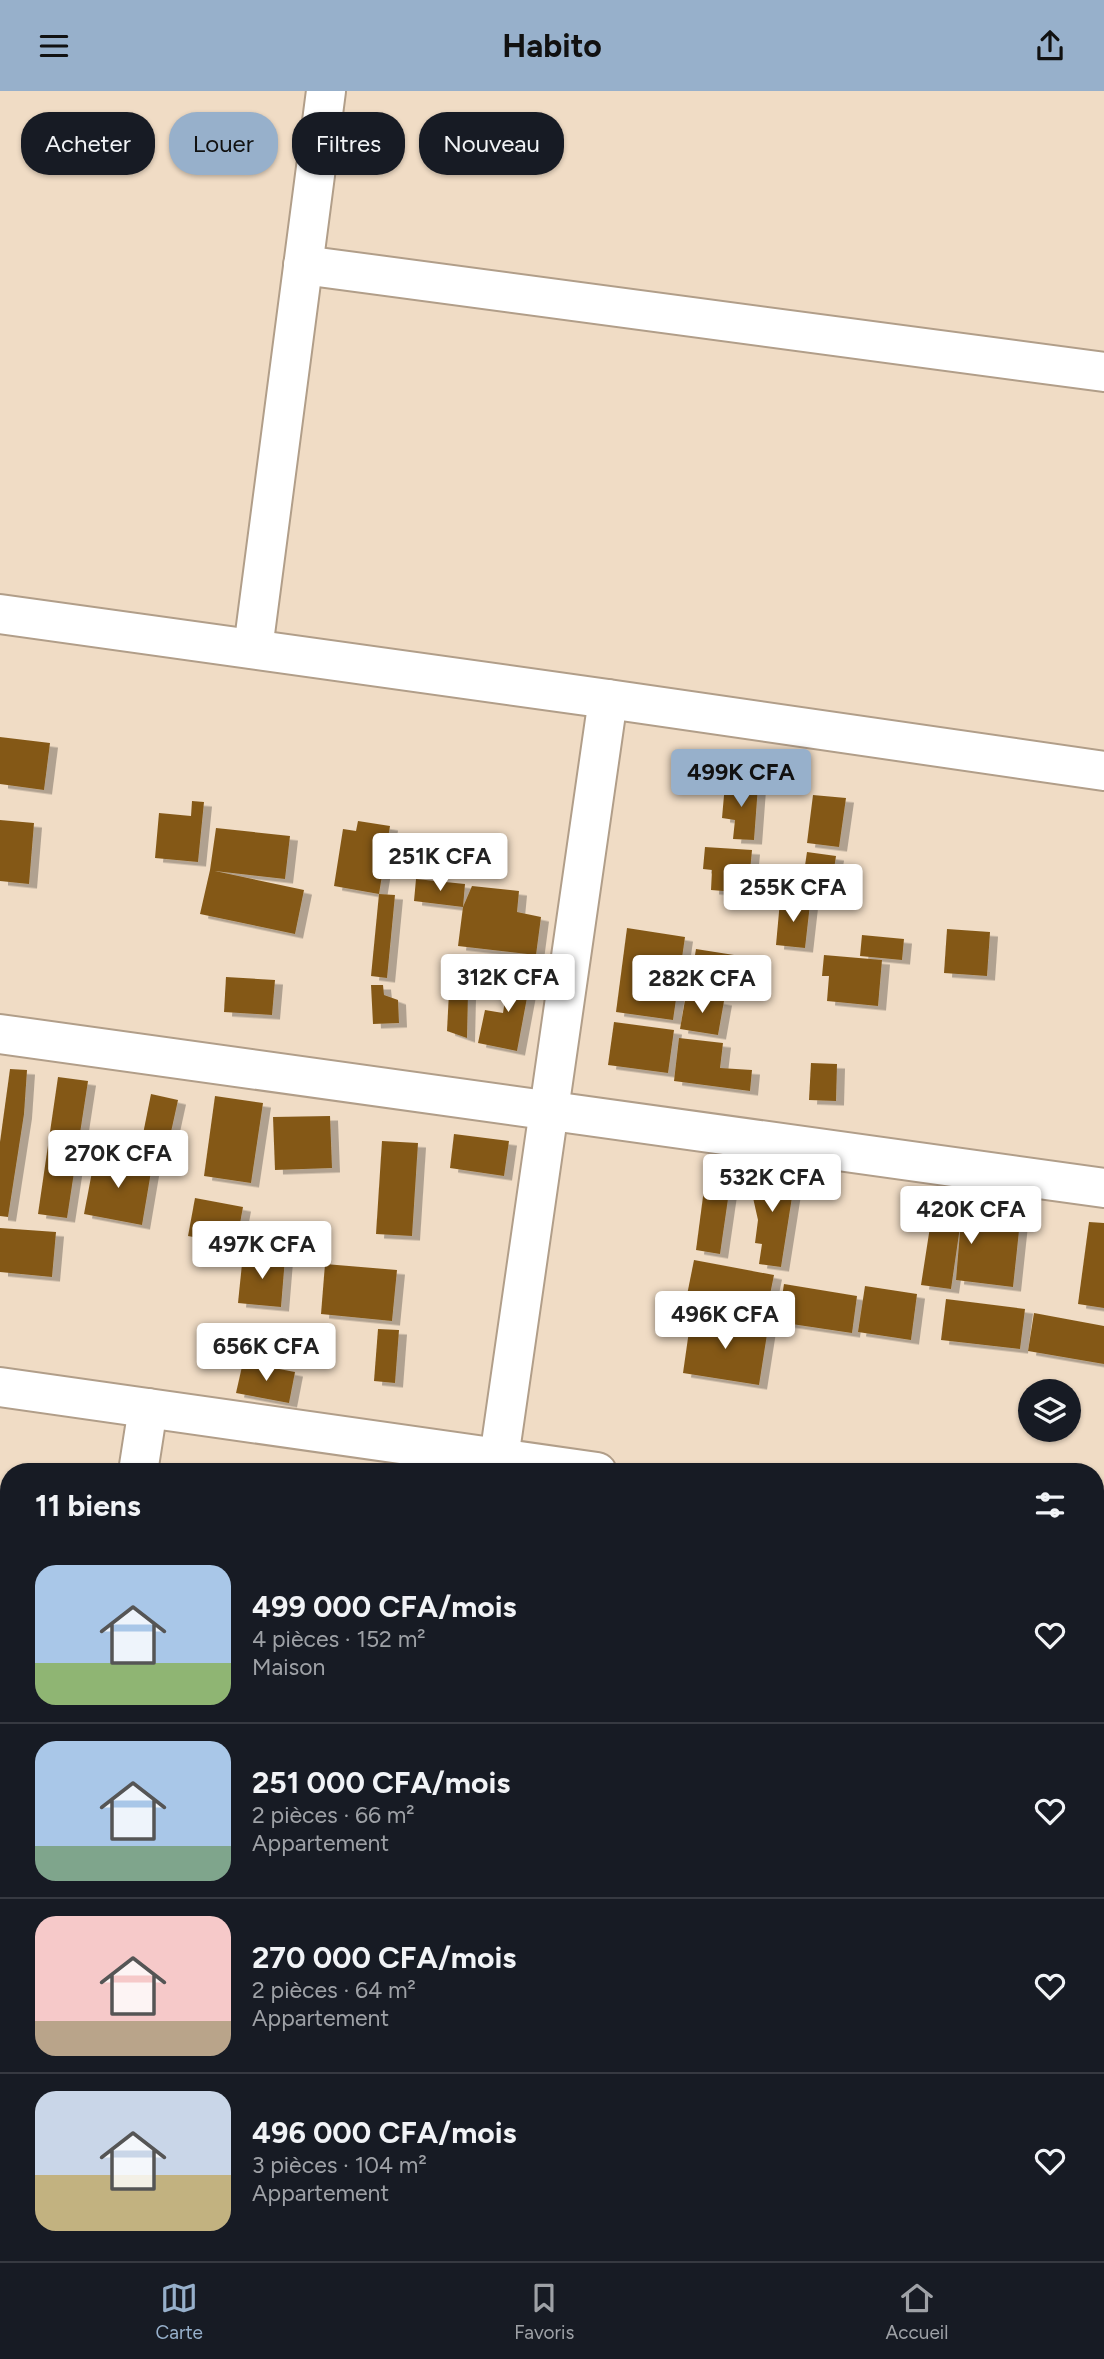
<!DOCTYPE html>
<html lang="fr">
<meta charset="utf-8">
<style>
:root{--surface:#171b24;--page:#20242c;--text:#f1f3f6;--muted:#9ea1a6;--line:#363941;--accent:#97b0cb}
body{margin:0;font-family:Figtree,sans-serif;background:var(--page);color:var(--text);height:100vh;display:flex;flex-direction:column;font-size:26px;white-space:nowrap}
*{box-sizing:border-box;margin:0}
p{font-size:23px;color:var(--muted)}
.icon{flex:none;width:38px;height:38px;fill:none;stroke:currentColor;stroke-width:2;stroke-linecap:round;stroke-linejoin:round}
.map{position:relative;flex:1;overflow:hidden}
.details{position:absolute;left:0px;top:1372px;width:1104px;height:798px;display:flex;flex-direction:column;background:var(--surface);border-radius:28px 28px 0 0;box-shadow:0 2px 5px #0004}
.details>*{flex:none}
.hud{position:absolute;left:21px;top:21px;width:700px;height:63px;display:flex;gap:14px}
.controls{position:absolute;left:1018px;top:1288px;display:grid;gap:14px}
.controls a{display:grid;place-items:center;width:63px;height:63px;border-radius:50%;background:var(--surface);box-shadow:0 2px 5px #0004;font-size:35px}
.price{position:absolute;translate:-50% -60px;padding:0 16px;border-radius:7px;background:#fff;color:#222;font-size:23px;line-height:46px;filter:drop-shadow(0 2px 4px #0008)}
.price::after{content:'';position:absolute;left:50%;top:42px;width:21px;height:16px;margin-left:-10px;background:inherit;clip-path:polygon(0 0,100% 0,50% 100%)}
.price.selected{background:var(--accent);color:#111}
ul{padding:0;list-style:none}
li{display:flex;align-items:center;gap:21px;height:175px;padding:0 35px}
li+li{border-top:2px solid var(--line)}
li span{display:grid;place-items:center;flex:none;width:196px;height:140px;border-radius:21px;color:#555}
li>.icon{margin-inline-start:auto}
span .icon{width:84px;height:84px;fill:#fffc;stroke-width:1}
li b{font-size:30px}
h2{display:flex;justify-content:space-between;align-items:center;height:84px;padding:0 35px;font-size:30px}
.tag{padding:0 24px;border-radius:28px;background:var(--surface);box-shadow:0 2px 5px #0004;font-size:24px;line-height:63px}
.tag.selected{background:var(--accent);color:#111}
header{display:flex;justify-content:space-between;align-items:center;height:91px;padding:0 35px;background:var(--accent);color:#111;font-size:32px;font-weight:700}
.tabs{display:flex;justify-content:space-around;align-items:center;height:98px;border-top:2px solid var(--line);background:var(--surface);font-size:19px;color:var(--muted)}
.tabs a{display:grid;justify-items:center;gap:4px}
.tabs .selected{color:var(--accent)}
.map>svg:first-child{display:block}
.building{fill:#845919;filter:url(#shadow)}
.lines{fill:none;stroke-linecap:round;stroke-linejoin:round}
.minor-casing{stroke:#b19e89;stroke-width:42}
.minor{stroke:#fff;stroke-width:38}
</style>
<header><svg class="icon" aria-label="menu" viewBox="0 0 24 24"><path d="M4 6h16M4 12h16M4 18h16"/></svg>Habito<svg class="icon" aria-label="share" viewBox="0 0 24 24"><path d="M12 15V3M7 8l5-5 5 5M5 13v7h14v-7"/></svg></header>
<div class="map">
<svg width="1104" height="2170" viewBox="0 0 1104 2170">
<defs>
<filter id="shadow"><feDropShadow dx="8" dy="4.5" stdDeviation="0" flood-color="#0004"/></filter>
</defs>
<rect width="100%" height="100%" fill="#f0dcc5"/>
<g class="building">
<path d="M0,646L50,652L44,699L0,693Z"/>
<path d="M725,693L758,695L754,749L733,748L735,729L722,727Z"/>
<path d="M813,704L846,707L839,756L807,752Z"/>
<path d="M192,710L204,711L198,771L155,767L159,722L191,725Z"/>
<path d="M0,729L34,732L29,793L0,790Z"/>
<path d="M358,730L390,735L379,803L334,795L343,738L356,740Z"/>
<path d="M216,737L290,745L285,788L215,780L304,799L295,843L200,823L210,779Z"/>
<path d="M705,756L752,759L748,802L711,799L712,779L703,778Z"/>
<path d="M807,761L836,765L829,811L800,808Z"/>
<path d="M416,788L465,793L463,816L414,810Z"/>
<path d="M472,795L519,800L517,821L541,826L536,864L458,855L463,816Z"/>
<path d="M379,803L395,804L387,887L371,885Z"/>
<path d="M780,810L810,813L805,857L776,854Z"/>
<path d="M627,837L685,846L673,929L616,921Z"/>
<path d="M947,838L990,841L987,885L944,882Z"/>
<path d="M862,844L904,848L902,869L860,865Z"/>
<path d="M696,858L734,864L728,900L690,894Z"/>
<path d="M824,864L882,869L878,915L827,910L829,885H822Z"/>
<path d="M510,877L532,880L517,960L478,952L485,919L503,922Z"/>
<path d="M226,886L275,889L272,924L224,921Z"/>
<path d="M371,894H383L384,904L398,909L399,932L373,933Z"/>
<path d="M449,901L468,902L467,947L447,940Z"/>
<path d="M686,903L724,910L718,944L680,938Z"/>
<path d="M614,931L674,939L668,982L608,974Z"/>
<path d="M679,947L723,952L720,977L752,979L750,1000L674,990Z"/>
<path d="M811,972L837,973L836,1010L809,1009Z"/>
<path d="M10,978L27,979L24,1023L8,1126L0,1125V1051Z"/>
<path d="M58,986L88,990L67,1127L38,1123Z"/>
<path d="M151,1003L178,1009L166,1064L140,1058Z"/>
<path d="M215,1005L263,1012L251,1092L204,1085Z"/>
<path d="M330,1025L332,1077L275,1079L273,1026Z"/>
<path d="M454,1043L509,1050L504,1085L450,1077Z"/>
<path d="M382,1050L418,1052L412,1145L376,1143Z"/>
<path d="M95,1065L152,1075L142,1134L84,1123Z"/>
<path d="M747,1080L795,1087L781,1176L759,1173L762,1153L755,1152L758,1129Z"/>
<path d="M704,1098L729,1101L720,1163L696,1159Z"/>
<path d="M195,1107L243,1116L236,1154L188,1145Z"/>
<path d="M934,1110L1021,1121L1013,1196L956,1189L961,1129L951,1198L921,1194Z"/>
<path d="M1089,1131L1104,1132V1217L1078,1213Z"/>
<path d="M0,1137L56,1141L52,1186L0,1181Z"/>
<path d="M243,1163L285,1167L281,1216L238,1212Z"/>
<path d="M694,1169L774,1184L766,1223L686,1209Z"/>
<path d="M325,1173L397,1179L392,1230L321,1223Z"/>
<path d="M784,1193L857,1205L852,1242L778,1231Z"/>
<path d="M865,1195L917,1203L911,1249L858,1241Z"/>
<path d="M946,1208L1025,1218L1020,1258L941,1249Z"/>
<path d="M1034,1222L1104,1235V1273L1028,1260Z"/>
<path d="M691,1226L768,1237L759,1294L683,1282Z"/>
<path d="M378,1238L399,1239L395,1292L374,1290Z"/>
<path d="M243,1271L295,1281L289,1312L236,1302Z"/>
</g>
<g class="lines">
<g class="minor-casing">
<g id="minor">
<path d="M303,174L1104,281"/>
<path d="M0,523L608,608L1104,680"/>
<path d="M253,558L326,0"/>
<path d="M0,943L1104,1097"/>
<path d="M0,1296L597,1381"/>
<path d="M138,1381L148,1317"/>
<path d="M497,1381L608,608"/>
<path d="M1096,1452L1104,1453"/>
<path d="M0,1608L9,1609"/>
<path d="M1096,1876L1104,1878"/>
<path d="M424,2161L482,2170"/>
<path d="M17,2170L18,2161"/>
<path d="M385,2170L387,2161"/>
</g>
</g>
<use href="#minor" class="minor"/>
</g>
</svg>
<div class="controls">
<a><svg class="icon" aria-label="layers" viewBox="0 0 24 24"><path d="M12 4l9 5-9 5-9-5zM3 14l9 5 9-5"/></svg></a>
</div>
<b class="price selected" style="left:741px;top:718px">499K CFA</b>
<b class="price" style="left:440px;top:802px">251K CFA</b>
<b class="price" style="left:793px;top:833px">255K CFA</b>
<b class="price" style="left:508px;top:923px">312K CFA</b>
<b class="price" style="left:702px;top:924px">282K CFA</b>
<b class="price" style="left:118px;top:1099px">270K CFA</b>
<b class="price" style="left:772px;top:1123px">532K CFA</b>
<b class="price" style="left:971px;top:1155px">420K CFA</b>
<b class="price" style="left:262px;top:1190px">497K CFA</b>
<b class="price" style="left:725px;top:1260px">496K CFA</b>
<b class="price" style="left:266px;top:1292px">656K CFA</b>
<div class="hud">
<a class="tag">Acheter</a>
<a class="tag selected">Louer</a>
<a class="tag">Filtres</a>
<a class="tag">Nouveau</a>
</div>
<section class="details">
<h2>11 biens<svg class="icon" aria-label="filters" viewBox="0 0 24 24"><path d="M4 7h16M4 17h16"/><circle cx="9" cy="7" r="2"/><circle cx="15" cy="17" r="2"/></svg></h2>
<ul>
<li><span style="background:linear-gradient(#a9c7e8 70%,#8fb573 0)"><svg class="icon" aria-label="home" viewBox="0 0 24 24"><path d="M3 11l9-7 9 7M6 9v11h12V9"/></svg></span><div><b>499 000 CFA/mois</b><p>4 pièces · 152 m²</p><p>Maison</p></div><svg class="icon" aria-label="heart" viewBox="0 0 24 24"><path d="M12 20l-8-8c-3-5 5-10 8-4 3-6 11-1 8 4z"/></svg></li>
<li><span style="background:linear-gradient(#a9c7e8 75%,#7fa58c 0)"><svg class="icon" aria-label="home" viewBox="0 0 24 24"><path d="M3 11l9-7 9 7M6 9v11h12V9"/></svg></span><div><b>251 000 CFA/mois</b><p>2 pièces · 66 m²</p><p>Appartement</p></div><svg class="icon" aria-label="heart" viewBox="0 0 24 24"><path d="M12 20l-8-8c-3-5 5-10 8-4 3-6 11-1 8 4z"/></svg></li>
<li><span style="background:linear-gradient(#f6c9c9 75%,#b9a48a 0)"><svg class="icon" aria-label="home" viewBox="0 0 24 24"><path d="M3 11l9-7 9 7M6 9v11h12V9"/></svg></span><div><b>270 000 CFA/mois</b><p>2 pièces · 64 m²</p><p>Appartement</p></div><svg class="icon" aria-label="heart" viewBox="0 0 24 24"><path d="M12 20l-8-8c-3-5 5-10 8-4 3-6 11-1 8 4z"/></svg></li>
<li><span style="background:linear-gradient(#c9d6e8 60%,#c2b280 0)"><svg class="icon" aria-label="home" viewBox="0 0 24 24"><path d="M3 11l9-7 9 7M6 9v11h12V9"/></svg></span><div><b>496 000 CFA/mois</b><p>3 pièces · 104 m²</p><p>Appartement</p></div><svg class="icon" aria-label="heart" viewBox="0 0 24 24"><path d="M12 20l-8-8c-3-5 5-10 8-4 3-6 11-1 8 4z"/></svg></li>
</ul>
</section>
</div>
<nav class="tabs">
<a class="selected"><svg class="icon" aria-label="map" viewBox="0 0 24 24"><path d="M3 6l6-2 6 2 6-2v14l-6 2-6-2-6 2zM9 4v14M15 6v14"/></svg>Carte</a>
<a><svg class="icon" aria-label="saved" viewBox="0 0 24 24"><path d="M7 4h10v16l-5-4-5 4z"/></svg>Favoris</a>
<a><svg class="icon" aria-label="home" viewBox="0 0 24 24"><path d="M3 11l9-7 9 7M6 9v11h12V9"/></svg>Accueil</a>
</nav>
